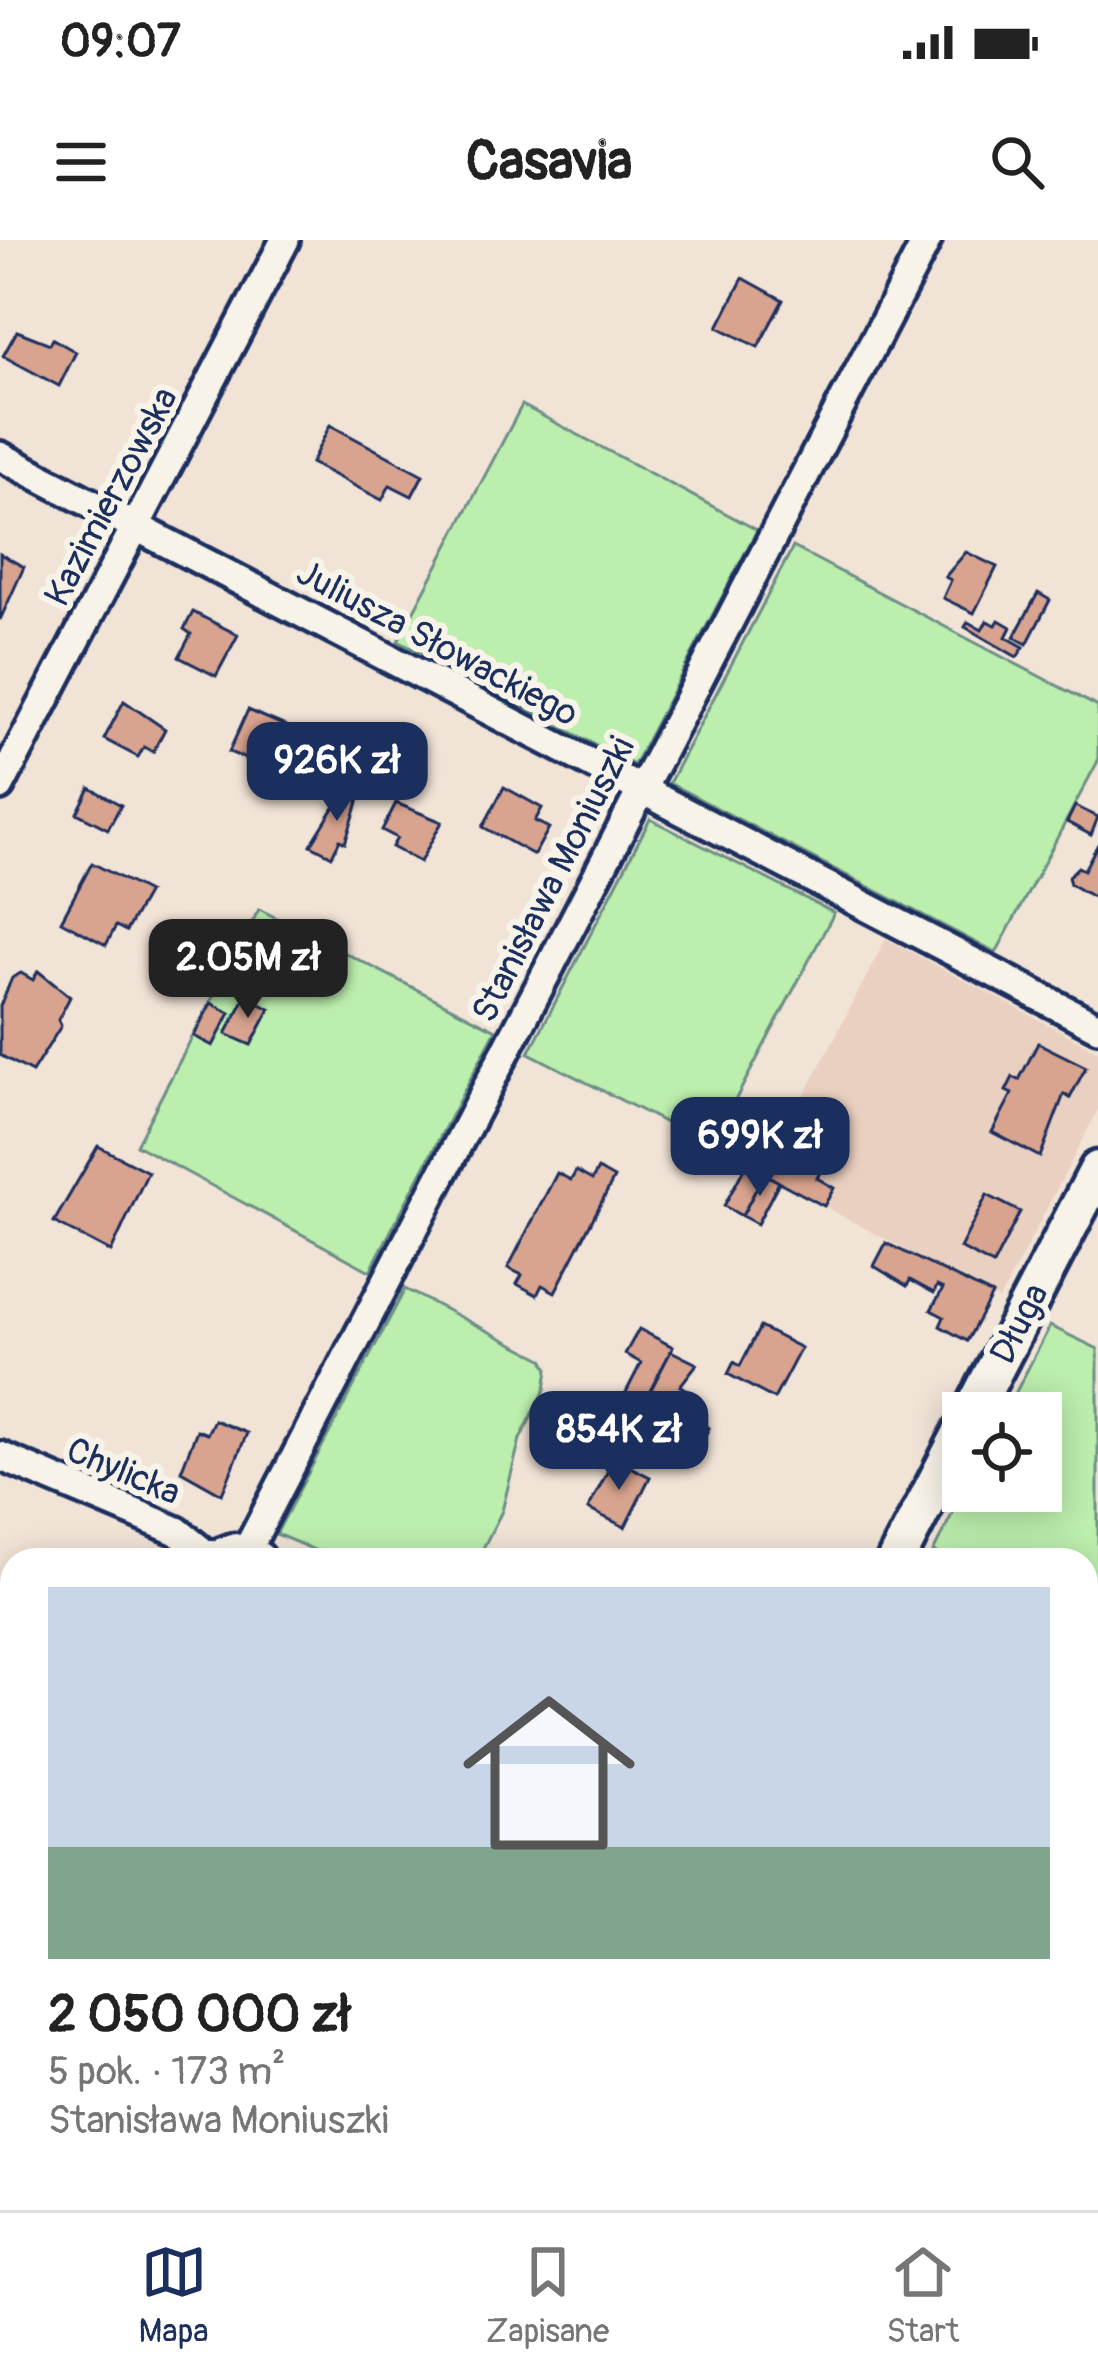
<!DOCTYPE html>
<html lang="pl">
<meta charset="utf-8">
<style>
:root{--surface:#fff;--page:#f2f2f2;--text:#222;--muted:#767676;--line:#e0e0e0;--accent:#1b2f5e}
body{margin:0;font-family:Pangolin,sans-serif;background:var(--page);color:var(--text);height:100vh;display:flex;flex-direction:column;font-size:45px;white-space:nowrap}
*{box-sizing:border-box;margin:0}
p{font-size:39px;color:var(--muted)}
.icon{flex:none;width:66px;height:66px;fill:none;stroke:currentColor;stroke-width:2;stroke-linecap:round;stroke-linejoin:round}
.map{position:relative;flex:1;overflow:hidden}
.panel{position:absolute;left:0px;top:1308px;width:1098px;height:663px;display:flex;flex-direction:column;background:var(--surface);border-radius:36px 36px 0 0;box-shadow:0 6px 30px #0003}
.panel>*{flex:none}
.buttons{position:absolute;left:942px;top:1152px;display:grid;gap:24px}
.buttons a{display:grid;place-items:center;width:120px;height:120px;border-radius:0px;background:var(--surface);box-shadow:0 6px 30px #0003;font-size:60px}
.price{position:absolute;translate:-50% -102px;padding:0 27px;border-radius:24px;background:var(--accent);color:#fff;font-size:39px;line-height:78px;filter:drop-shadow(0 3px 6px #0008)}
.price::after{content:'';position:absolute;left:50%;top:72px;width:36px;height:27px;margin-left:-18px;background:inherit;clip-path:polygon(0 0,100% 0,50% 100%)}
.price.selected{background:#222;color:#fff}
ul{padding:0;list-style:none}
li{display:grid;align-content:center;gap:24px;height:636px;padding:0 48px}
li+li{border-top:3px solid var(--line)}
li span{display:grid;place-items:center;height:372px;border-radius:0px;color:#555}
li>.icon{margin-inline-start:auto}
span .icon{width:216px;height:216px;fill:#fffc;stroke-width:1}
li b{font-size:51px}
.status{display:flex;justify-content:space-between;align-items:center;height:84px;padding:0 60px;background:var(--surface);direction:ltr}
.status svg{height:33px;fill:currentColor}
header{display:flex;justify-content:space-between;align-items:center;height:156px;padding:0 48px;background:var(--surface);font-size:54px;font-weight:700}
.dock{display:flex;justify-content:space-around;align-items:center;height:168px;border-top:3px solid var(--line);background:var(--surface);font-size:33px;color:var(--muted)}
.dock a{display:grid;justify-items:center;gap:6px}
.dock .selected{color:var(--accent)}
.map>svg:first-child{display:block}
.built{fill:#ead0c1}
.green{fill:#bceead;stroke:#6c8e86;stroke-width:3}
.building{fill:#d9a48f;stroke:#1b2f5e;stroke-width:3}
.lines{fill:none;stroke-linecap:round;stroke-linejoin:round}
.lane-casing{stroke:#1b2f5e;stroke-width:22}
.street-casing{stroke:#1b2f5e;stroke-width:36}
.secondary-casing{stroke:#1b2f5e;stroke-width:45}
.path{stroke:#1b2f5e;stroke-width:6;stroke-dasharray:9 9;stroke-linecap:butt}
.lane{stroke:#f7f3e8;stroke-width:14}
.street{stroke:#f7f3e8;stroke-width:27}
.secondary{stroke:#f7f3e8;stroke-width:36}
.labels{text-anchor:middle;stroke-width:12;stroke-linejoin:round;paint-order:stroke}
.street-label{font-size:36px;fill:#1b2f5e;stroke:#f7f3e8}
</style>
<div class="status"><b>09:07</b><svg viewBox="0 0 49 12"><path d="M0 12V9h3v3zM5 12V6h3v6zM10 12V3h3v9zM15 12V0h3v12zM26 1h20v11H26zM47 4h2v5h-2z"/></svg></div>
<header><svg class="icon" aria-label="menu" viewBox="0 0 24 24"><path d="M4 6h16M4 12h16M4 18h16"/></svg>Casavia<svg class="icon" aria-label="search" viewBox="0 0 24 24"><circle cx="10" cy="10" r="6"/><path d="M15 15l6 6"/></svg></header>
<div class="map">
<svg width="1098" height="1970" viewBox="0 0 1098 1970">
<rect width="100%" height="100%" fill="#f1e3d6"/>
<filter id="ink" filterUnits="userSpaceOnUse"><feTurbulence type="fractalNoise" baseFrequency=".00833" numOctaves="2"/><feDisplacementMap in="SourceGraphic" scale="24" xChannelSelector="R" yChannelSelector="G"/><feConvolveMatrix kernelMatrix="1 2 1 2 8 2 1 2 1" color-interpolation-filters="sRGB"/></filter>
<g filter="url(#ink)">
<path class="built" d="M886,699L1098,811V870L999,1060L764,934Z"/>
<g class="green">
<path d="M522,165L757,290L634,525L398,401Z"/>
<path d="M793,307L1098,467V521L996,713L669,543Z"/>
<path d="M650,579L834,673L711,906L529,813Z"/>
<path d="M259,669L496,790L370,1031L136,905Z"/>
<path d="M405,1049L543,1119L548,1129L545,1150L520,1199L502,1271L477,1320H338L276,1294Z"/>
<path d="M1050,1086L1098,1109V1397L1086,1390V1320H949L933,1312L964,1251H1041V1173H1005Z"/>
<path d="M12,1868V1959H182L177,1970H0V1880Z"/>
</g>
<g class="building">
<path d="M743,38L783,60L758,107L718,87Z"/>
<path d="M17,91L50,104L53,99L76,112L59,146L3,116Z"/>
<path d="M330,185L423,235L412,256L390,245L382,260L311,223Z"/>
<path d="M966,312L997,327L974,373L943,358L951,340L945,337Z"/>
<path d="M0,314L24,327L0,380Z"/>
<path d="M1038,353L1050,360L1027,404L1014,397Z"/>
<path d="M193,372L238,395L216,436L179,417L191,394L184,389Z"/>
<path d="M999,380L1011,387L1006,397L1024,407L1017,417L965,387L968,382L982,390L987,381L996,385Z"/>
<path d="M124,461L165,489L153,512L144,507L138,517L104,499Z"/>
<path d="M248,470L295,490L277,532L229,512Z"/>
<path d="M504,547L542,568L535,581L549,588L534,615L483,587Z"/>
<path d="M90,548L121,565L108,589L77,573Z"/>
<path d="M345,550L359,557L356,569L345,603L340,600L332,616L311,605Z"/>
<path d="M396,563L442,582L420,622L392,607L397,598L382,590Z"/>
<path d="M1075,566L1098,577L1091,595L1067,582Z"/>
<path d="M1098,604V660L1070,644L1068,637L1078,627L1084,630Z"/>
<path d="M92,623L148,652L126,691L116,686L106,705L61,681Z"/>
<path d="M38,731L70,757L58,780L61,786L32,832L0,815V766L12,738L21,733L33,740Z"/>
<path d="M246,756L270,769L251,805L226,794Z"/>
<path d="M211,763L230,773L213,806L194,796Z"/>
<path d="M1038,803L1086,827L1070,858L1064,854L1040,917L992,892L1012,854L1006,851L1013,837L1019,840Z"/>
<path d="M763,893L781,903L742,976L724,966Z"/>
<path d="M781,903L824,926L817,938L834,948L824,966L764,934Z"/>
<path d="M98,906L148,932L111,1012L54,982Z"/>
<path d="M598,929L614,938L555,1052L542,1045L537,1055L517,1044L522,1035L508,1028L557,933L571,940L576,931L592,940Z"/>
<path d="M764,934L779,942L757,984L742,976Z"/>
<path d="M987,955L1020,972L993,1025L960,1008Z"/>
<path d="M886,1003L992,1055L967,1101L940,1086L944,1077L931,1070L943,1049L937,1046L934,1053L910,1040L907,1046L874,1026Z"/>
<path d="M760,1087L801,1108L774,1159L728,1134L734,1122L740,1126Z"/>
<path d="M639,1089L673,1107L635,1180L617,1170L641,1123L625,1114Z"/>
<path d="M671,1111L697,1124L680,1146L692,1152L688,1159L702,1166L694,1181L647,1157Z"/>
<path d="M647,1157L709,1188L696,1212L652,1182L650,1187L635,1180Z"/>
<path d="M214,1180L247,1193L222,1254L181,1231L197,1190L207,1194Z"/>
<path d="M614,1219L650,1237L625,1287L588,1269Z"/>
<path d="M1095,1418L1098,1420V1490L1086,1484L1096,1450L1086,1445V1437Z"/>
<path d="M1086,1823L1098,1825V1909L1086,1942Z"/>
<path d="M633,1959H675L670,1970H648Z"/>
</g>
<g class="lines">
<g class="lane-casing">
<path id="lane" d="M233,1970L237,1959"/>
</g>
<g class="street-casing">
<g id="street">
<path d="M0,216L1098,787"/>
<path d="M0,546L285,0"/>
<path d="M0,1216L177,1291L213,1320"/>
<path d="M245,1314L927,0"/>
<path d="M1086,1663L1098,1665"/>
<path d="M0,1837L12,1843"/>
<path d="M289,1959L315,1970"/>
</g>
</g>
<g class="secondary-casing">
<g id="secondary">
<path d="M972,1173L1098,930"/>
<path d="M213,1320L234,1312L257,1320"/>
<path d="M896,1320L963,1190"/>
<path d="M0,1800L12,1774"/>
</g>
</g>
<path class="path" d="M183,1970L186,1959"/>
<use href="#lane" class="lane"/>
<use href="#street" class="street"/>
<use href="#secondary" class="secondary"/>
</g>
</g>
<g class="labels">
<g class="street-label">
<text transform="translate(110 256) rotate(-62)" y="13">Kazimierzowska</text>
<text transform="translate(438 402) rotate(28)" y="13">Juliusza Słowackiego</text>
<text transform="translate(552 639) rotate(-63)" y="13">Stanisława Moniuszki</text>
<text transform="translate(1018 1083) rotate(-63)" y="13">Długa</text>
<text transform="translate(124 1230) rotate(23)" y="13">Chylicka</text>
</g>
</g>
</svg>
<div class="buttons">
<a><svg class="icon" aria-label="locate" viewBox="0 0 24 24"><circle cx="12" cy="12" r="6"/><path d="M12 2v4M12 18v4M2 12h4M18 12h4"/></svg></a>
</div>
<b class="price" style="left:337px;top:584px">926K zł</b>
<b class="price selected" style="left:248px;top:781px">2.05M zł</b>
<b class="price" style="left:760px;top:959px">699K zł</b>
<b class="price" style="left:619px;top:1253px">854K zł</b>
<section class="panel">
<ul>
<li><span style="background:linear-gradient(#c9d6e8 70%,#7fa58c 0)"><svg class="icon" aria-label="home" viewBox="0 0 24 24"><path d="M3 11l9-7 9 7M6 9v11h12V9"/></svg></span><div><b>2 050 000 zł</b><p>5 pok. · 173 m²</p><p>Stanisława Moniuszki</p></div></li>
</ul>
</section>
</div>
<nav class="dock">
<a class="selected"><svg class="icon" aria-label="map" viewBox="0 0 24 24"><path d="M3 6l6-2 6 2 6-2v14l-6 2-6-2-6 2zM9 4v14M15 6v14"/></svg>Mapa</a>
<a><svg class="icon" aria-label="saved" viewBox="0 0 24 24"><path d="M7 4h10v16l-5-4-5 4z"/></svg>Zapisane</a>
<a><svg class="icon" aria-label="home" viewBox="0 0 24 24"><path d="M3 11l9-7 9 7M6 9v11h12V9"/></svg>Start</a>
</nav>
